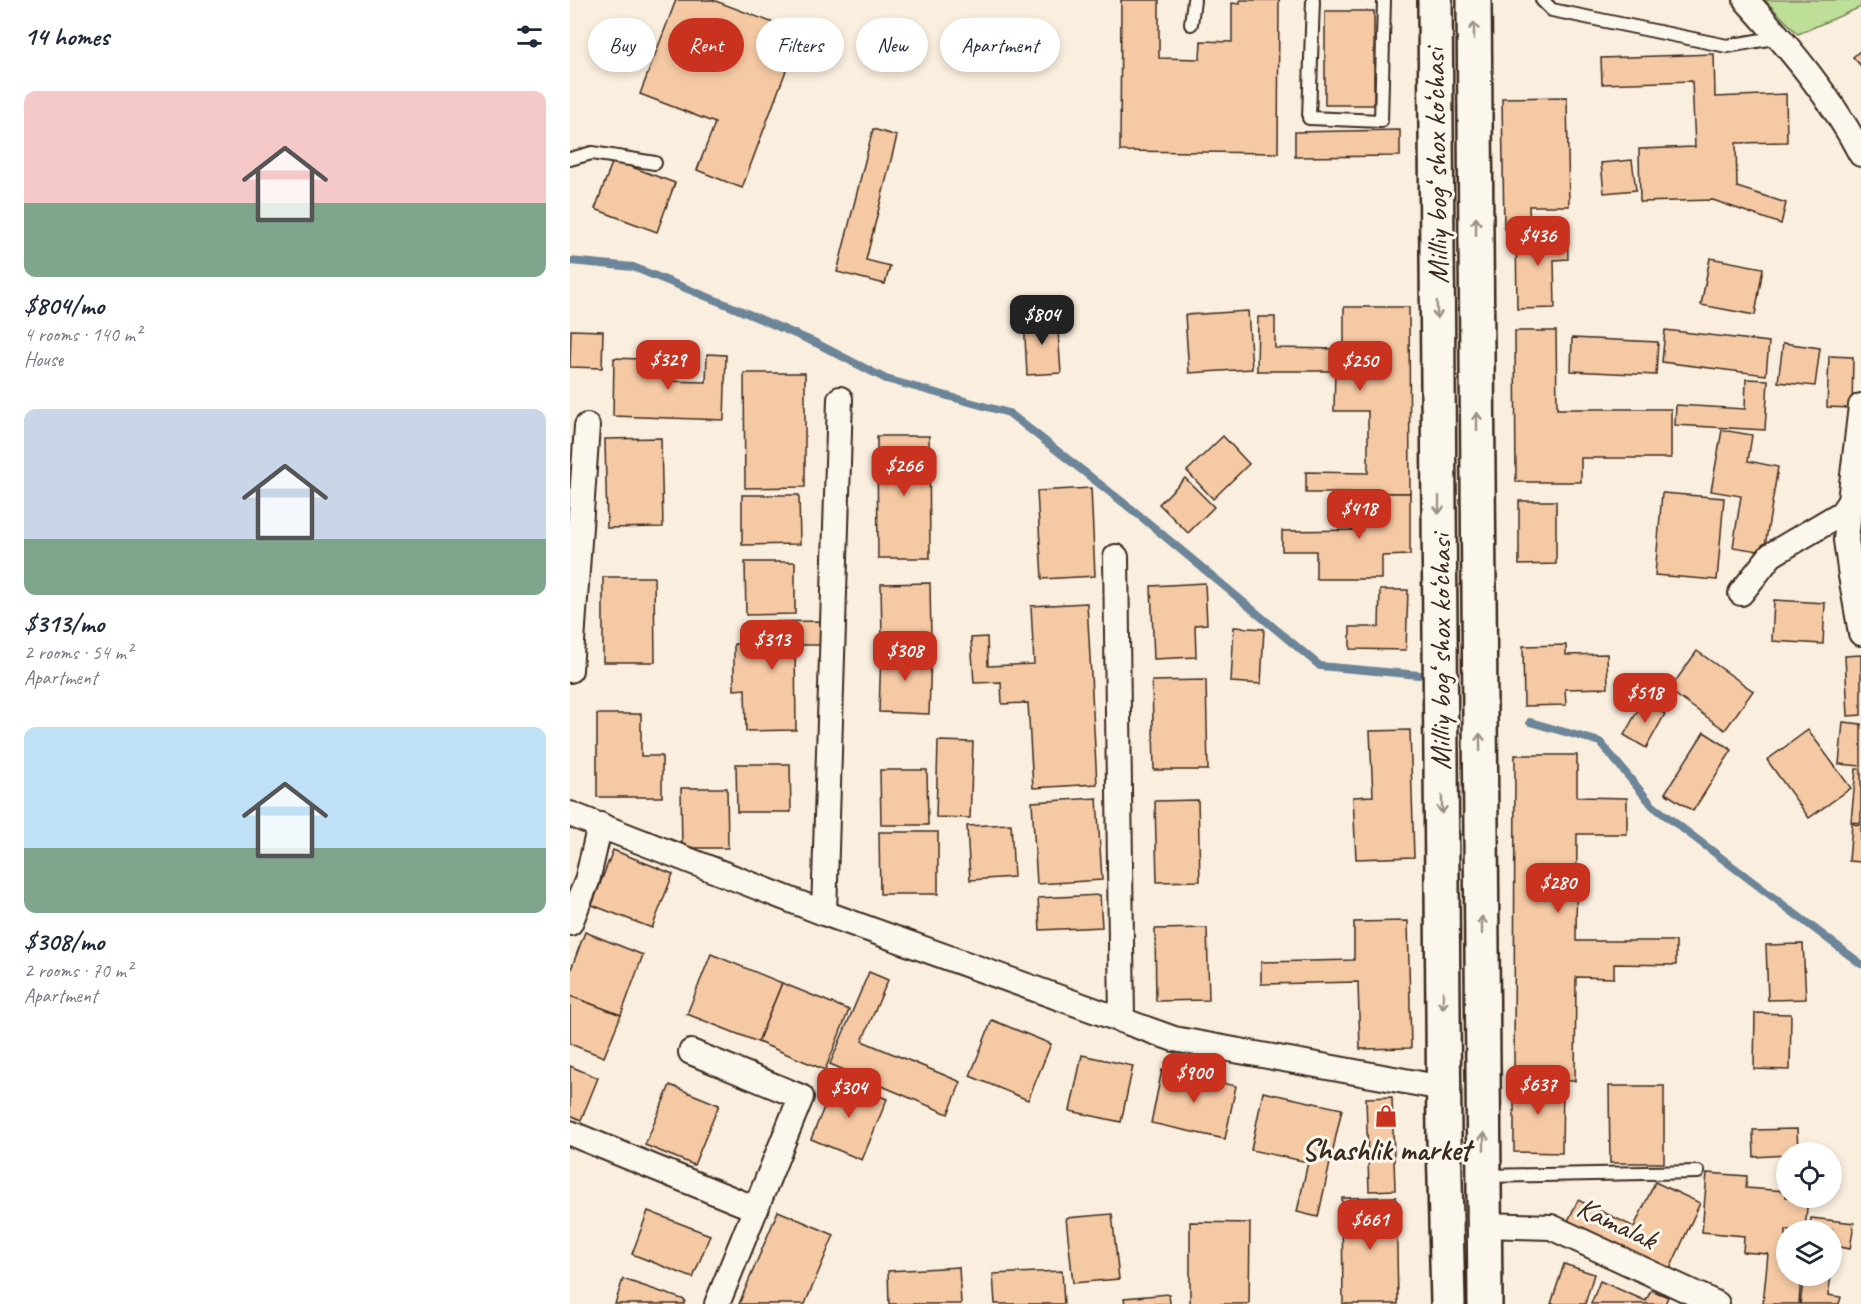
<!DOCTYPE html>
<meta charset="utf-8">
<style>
:root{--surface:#fff;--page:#f6f6f7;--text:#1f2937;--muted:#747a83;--accent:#c8321e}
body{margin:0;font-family:Caveat,sans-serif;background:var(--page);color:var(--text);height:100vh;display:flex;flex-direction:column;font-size:22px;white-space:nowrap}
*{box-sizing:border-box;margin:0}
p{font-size:20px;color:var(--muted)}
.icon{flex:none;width:33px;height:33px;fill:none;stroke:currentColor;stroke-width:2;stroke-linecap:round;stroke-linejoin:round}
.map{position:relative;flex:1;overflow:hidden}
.drawer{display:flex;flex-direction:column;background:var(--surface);width:570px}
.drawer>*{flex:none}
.guide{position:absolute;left:18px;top:18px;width:570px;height:54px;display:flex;gap:12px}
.controls{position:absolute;left:1206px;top:1142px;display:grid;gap:12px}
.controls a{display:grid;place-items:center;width:66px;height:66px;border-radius:50%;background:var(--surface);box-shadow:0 3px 9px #0003;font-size:30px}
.price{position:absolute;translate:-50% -51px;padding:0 14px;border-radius:12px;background:var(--accent);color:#fff;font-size:20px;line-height:39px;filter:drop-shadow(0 2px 3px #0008)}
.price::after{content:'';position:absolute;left:50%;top:36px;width:18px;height:14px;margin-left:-9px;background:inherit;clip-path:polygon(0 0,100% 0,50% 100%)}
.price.current{background:#222;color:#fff}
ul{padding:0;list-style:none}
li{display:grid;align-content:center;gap:12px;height:318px;padding:0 24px}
li span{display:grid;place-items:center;height:186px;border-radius:12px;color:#555}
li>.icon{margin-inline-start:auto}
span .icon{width:108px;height:108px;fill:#fffc;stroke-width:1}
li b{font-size:26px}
h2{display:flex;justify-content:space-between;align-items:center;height:72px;padding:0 24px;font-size:26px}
.pill{padding:0 21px;border-radius:27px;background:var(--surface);box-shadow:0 3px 9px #0003;font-size:21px;line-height:54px}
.pill.current{background:var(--accent);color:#fff}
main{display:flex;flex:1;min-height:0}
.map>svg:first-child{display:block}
.green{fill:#bddf98;stroke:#7c845b;stroke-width:1.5}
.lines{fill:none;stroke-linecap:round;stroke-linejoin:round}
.stream{stroke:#6c8598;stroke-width:8}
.building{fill:#f5c9a4;stroke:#3b2a1e;stroke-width:1.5}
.service-casing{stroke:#3b2a1e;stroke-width:16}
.minor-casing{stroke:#3b2a1e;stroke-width:28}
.secondary-casing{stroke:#3b2a1e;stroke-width:38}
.service{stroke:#fbf7ec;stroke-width:12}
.minor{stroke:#fbf7ec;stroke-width:24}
.secondary{stroke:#fbf7ec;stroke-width:33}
.oneway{stroke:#9b9085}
.labels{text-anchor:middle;stroke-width:6;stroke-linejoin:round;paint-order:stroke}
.street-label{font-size:30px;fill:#3b2a1e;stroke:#fbf7ec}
.poi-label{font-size:30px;font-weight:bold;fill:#3b2a1e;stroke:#fbf7ec}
</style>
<main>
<section class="drawer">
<h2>14 homes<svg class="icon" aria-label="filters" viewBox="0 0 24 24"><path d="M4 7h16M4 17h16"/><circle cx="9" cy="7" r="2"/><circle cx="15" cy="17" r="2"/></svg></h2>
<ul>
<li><span style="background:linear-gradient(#f6c9c9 60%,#7fa58c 0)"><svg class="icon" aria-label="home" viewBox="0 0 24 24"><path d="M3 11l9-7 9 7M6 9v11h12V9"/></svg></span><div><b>$804/mo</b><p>4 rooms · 140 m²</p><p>House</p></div></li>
<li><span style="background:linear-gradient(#c9d6e8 70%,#7fa58c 0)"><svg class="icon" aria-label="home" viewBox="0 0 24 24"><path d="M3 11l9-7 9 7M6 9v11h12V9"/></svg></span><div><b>$313/mo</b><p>2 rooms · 54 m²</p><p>Apartment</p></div></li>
<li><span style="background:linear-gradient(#bfe0f5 65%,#7fa58c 0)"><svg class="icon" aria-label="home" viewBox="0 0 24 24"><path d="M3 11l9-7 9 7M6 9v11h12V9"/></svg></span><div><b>$308/mo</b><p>2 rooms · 70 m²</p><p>Apartment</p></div></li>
</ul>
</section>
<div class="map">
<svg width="1291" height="1304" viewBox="0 0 1291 1304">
<rect width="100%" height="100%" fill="#faeede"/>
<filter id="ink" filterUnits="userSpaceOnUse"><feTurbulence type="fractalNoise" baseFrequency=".0167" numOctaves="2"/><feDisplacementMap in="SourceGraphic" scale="12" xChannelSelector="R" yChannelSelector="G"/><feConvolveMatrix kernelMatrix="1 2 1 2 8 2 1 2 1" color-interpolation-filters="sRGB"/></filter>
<g filter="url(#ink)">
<path class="green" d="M1195,0H1291V7L1228,34Z"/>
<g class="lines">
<g class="stream">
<path d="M0,261L63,267L160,306L246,343L316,379L439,413L569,515L750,666L849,675"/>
<path d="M960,722L1030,742L1083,806L1291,964"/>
</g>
</g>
<g class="building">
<path d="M106,0H143L230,33L172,188L127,170L145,123L70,94Z"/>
<path d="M551,0H589V58L630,59L631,41L662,42V3L670,4V0H709L708,153L550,151Z"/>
<rect x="755" y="11" width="49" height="94"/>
<path d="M1291,50V66L1283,57Z"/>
<path d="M1144,54L1145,97L1216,94L1217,142L1166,143L1167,187L1216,203L1211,224L1143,200L1070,202L1069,149L1125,147L1122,81L1032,84L1031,58Z"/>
<path d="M997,97L999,206H959L960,229H934L932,98Z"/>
<path d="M303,129L327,136L296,260L320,266L315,284L267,272Z"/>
<path d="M830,130V156L725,157V132Z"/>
<path d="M43,160L105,183L87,232L25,209Z"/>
<path d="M1062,160L1066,190L1034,193L1031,163Z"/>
<path d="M946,232H997L998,259L984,260L985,308L947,309Z"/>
<path d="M1140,258L1193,268L1185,315L1131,305Z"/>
<path d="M774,307H839L840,493H736V472L798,473V411H764L765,371H687L688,317H705V348L774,349Z"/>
<path d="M678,311L682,369L619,373L615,315Z"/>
<path d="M487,317L491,373L457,375L454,319Z"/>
<path d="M1,330L33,331L32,368L0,367Z"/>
<path d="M1095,330L1199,342L1196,375L1092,362Z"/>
<path d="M945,331H986L987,409H1101V458H1011V482H946Z"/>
<path d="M1002,338L1088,342L1086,375L1001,371Z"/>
<path d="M1213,343L1250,348L1245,386L1208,382Z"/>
<path d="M137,354L156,355L154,420L43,416L44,358L95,360L94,381L136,382Z"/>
<path d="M1259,356L1283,357L1282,408L1257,407Z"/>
<path d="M174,373H235V487L175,488Z"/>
<path d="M1176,379L1198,380L1195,430L1105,425L1106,405L1175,409Z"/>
<path d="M1152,430L1182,435L1178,461L1208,467L1194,552L1163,547L1171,496L1141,491Z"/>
<path d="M307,436H359L360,558H308Z"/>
<path d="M653,436L679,464L643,499L617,471Z"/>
<path d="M91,438L93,527L37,528L35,439Z"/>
<path d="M615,478L644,507L618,533L589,504Z"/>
<path d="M521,488L525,576L472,579L467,491Z"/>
<path d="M792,493H840V555L812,556V579H746V551H712V531L792,530Z"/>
<path d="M1092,493L1154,498L1147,580L1085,575Z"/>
<path d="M172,495H229L230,544L172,545Z"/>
<path d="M949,501H986V564L949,565Z"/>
<path d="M175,562H225V614L176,615Z"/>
<path d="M33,577H84L85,662H33Z"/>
<path d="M360,583L361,639H312L311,584Z"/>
<path d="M635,583L637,624L625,625L626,657L584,659L581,586Z"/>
<path d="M810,590H838L836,650L780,649V627H809Z"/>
<path d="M1204,600L1255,603L1253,644L1202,641Z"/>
<path d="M517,603L527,784L463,788L458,703L432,704L431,682L404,683L401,638L417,637L418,666L464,664L461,606Z"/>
<path d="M254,621V645H225L226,730L176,731L175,689L164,690V644H176V622Z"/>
<path d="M664,627L694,629L691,684L661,682Z"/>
<path d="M996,645V655L1037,654L1038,688L995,689L996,705L954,706L953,646Z"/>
<path d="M311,651L361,653L359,714L309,712Z"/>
<path d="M1127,651L1183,691L1155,730L1099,690Z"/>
<path d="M1291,655V715L1278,716L1275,656Z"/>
<path d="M636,680L638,770H584L582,681Z"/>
<path d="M1073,701L1095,714L1076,748L1054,735Z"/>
<path d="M27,714H71V756H92V797H27Z"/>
<path d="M1273,722L1291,724V766L1269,764Z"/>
<path d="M840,730L844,857L786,859L783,797L803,796L800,731Z"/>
<path d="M1238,730L1281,788L1239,818L1197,760Z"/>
<path d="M1134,732L1162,750L1123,811L1095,793Z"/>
<path d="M368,741L403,742L400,818L366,817Z"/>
<path d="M945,755H1007V797L1057,798V834H1007L1006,941H1106V965L1044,964V978L1006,977L1005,1081L944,1080Z"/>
<path d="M166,764H220L221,812H167Z"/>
<path d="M1286,769H1291V823L1281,822Z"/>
<path d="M310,770H357L358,825H311Z"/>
<path d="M111,788H157L158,848H112Z"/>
<path d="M527,798L532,880L467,884L462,802Z"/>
<path d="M628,800L630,881L587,882L585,801Z"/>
<path d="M441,824L444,877L400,880L397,826Z"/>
<path d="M1282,824L1291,825V862L1279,861Z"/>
<path d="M309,832H368V894H310Z"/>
<path d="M43,850L103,874L82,928L22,905Z"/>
<path d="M530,895L532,927L470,930L468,898Z"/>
<path d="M838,921L841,1048L790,1049L788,982L691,984V962L784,960V922Z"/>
<path d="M637,928L639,1000L586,1001L585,929Z"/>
<path d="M15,932L73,955L51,1015L0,996V972Z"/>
<path d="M1233,944L1236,999L1198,1000L1196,945Z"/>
<path d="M141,954L212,983L188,1042L117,1014Z"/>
<path d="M299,972L318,980L292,1041L391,1082L378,1114L260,1064Z"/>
<path d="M212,983L279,1010L255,1070L188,1042Z"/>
<path d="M0,996L51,1015L34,1057L0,1044Z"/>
<path d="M1185,1013L1221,1014L1220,1070L1184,1069Z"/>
<path d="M422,1020L481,1044L458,1100L400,1076Z"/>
<path d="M512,1055L563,1066L551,1122L500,1111Z"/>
<path d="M0,1066L28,1078L11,1120L0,1115Z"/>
<path d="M592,1070L666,1086L655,1139L581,1123Z"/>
<path d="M266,1078L317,1099L292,1160L241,1139Z"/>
<path d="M944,1080H993L992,1153L944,1152Z"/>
<path d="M100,1085L149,1105L124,1165L75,1145Z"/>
<path d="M1039,1086H1094V1163H1040Z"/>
<path d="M693,1092L772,1109L748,1217L727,1212L738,1162L681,1150Z"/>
<path d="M822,1097L825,1190L799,1191L796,1098Z"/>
<path d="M1227,1129L1228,1152H1216V1155L1184,1157L1183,1130Z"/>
<path d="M1137,1173L1177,1176L1176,1188L1216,1191V1197H1238L1235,1230H1216V1275H1231L1229,1304H1193L1198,1254L1173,1252L1174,1236L1132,1232Z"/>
<path d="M1085,1182L1130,1203L1099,1271L997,1223L1008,1200L1064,1227Z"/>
<path d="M826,1197L828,1304H773L772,1198Z"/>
<path d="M78,1211L140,1235L123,1278L62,1254Z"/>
<path d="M208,1211L264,1235L235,1304H169Z"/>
<path d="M542,1214L549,1279L503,1283L496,1218Z"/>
<path d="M1241,1218L1284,1223L1280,1249L1266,1246L1258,1295L1271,1297L1269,1304H1230L1234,1275H1262V1230H1239Z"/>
<path d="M620,1222L680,1223L679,1304H620Z"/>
<path d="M994,1264L1024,1274L1015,1304H981Z"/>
<path d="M389,1267L391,1304H319L318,1271Z"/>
<path d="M492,1271L494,1304H425L423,1274Z"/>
<path d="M53,1279L115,1300L114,1304H45Z"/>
<path d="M1030,1281L1076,1301L1081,1290L1098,1297L1095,1304H1021Z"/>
<path d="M599,1294L600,1304H555L554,1298Z"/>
</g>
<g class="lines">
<g class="service-casing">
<g id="service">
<path d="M743,0L739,118L811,121L814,0"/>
<path d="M972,0L982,10L1157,46L1210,37"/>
<path d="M621,24L624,0"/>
<path d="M0,159L22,153L85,163"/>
<path d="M915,1176L1128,1172"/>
</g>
</g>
<g class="minor-casing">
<g id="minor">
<path d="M1176,0C1218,46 1262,98 1291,154"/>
<path d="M1280,501L1276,540L1281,576L1291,633"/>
<path d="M546,557L552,1020"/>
<path d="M1171,593L1201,555L1272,513L1280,501L1291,406"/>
<path d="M0,670L17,426"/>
<path d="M0,814L254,913L604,1039L873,1088"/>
<path d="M254,913L270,399"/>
<path d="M0,923L17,881L30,825"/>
<path d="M121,1052L231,1097L147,1304"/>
<path d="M0,1133L186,1209"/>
<path d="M914,1225L981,1227L1147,1304"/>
</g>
</g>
<g class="secondary-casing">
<g id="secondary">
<path d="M865,0L874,1139L878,1304"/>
<path d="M904,0L915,1304"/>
</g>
</g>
<use href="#service" class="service"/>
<use href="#minor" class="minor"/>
<use href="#secondary" class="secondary"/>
</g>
<defs><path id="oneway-shaft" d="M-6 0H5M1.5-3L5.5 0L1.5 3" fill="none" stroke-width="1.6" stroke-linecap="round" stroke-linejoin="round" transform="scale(1.5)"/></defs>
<g class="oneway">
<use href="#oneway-shaft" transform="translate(904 31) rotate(-90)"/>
<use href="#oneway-shaft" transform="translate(906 226) rotate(-90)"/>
<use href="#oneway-shaft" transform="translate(867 310) rotate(89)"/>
<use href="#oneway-shaft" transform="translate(907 421) rotate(-90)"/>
<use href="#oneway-shaft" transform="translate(869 505) rotate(90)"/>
<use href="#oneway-shaft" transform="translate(910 742) rotate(-91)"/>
<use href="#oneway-shaft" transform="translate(872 805) rotate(90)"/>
<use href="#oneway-shaft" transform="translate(912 925) rotate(-90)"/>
<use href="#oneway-shaft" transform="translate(873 1000) rotate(90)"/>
<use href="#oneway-shaft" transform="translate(914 1141) rotate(-90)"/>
</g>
</g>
<defs>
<g id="shop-bare" transform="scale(1.8)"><path d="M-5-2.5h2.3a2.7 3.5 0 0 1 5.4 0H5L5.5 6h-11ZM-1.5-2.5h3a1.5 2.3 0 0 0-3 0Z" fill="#c8321e" stroke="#fbf7ec" stroke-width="2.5" paint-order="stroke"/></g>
</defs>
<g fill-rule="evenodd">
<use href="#shop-bare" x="816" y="1116"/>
</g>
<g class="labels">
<g class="street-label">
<text transform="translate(866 166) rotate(-91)" y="10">Milliy bog‘ shox ko‘chasi</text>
<text transform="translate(870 652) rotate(-90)" y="10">Milliy bog‘ shox ko‘chasi</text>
<text transform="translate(1047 1223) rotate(25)" y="10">Kamalak</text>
</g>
<g class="poi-label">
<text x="816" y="1160">Shashlik market</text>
</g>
</g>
</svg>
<div class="controls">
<a><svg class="icon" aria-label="locate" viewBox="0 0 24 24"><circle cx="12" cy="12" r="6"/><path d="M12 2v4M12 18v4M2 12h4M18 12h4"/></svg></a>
<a><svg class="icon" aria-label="layers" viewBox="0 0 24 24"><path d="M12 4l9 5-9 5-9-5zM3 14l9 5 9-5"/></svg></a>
</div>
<b class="price" style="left:968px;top:267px">$436</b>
<b class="price current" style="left:472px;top:346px">$804</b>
<b class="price" style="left:98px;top:391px">$329</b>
<b class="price" style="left:790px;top:392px">$250</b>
<b class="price" style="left:334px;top:497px">$266</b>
<b class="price" style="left:789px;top:540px">$418</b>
<b class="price" style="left:202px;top:671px">$313</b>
<b class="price" style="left:335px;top:682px">$308</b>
<b class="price" style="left:1075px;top:724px">$518</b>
<b class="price" style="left:988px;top:914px">$280</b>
<b class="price" style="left:624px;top:1104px">$900</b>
<b class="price" style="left:968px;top:1116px">$637</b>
<b class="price" style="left:279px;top:1119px">$304</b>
<b class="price" style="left:800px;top:1251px">$661</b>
<div class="guide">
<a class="pill">Buy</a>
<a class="pill current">Rent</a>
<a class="pill">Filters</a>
<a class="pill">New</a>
<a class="pill">Apartment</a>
</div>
</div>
</main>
